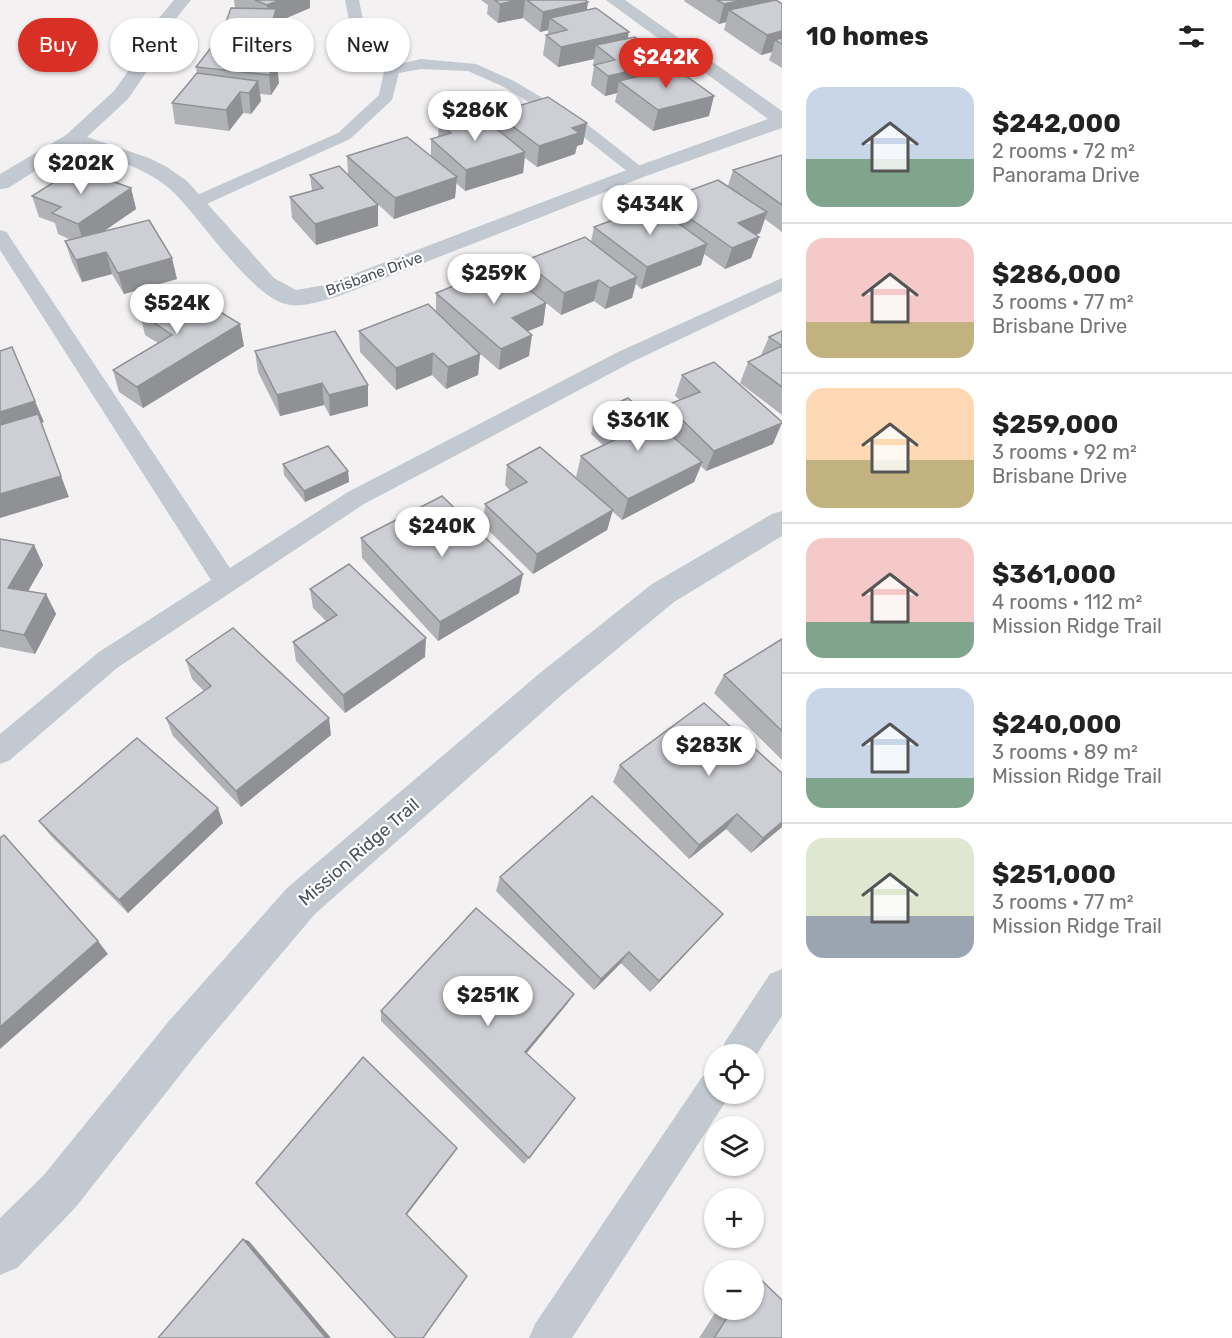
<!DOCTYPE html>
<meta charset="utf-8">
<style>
:root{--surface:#fff;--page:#f6f6f6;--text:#222;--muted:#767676;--line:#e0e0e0;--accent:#d93025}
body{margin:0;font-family:Rubik,sans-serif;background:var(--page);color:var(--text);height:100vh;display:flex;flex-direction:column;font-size:22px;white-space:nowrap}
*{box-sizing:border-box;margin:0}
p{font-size:20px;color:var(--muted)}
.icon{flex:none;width:33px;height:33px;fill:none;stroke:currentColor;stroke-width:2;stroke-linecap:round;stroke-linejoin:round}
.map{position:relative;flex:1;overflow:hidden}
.side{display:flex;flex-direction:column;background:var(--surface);width:450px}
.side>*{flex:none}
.banner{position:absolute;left:18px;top:18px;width:570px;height:54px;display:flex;gap:12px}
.tools{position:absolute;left:704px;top:1044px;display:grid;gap:12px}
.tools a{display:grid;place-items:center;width:60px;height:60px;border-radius:50%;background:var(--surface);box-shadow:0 2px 4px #0004;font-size:30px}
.price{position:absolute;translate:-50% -51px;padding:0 14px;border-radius:21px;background:#fff;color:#222;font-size:20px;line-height:39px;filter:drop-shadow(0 2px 3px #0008)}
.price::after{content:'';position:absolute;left:50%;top:36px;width:18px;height:14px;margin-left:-9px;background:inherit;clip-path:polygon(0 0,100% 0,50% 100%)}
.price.current{background:var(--accent);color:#fff}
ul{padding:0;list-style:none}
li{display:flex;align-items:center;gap:18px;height:150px;padding:0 24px}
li+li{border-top:2px solid var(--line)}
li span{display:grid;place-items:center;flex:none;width:168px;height:120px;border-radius:18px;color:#555}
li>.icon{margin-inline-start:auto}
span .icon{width:72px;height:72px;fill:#fffc;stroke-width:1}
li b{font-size:26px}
h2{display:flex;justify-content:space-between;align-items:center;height:72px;padding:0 24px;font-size:26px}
.chip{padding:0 21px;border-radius:27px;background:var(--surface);box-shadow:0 2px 4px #0004;font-size:21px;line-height:54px}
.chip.current{background:var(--accent);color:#fff}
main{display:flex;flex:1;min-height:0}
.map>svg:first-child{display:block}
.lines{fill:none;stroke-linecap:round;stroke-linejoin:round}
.service{fill:#c3c9d1;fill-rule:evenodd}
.minor{fill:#c3c9d1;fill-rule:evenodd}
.wall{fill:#b1b2b6}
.shaded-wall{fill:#909194}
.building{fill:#cecfd4;stroke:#909194;stroke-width:1.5}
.labels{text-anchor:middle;stroke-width:4.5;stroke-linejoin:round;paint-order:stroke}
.far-street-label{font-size:15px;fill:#4b515c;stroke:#fff}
.street-label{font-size:18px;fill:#4b515c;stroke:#fff}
</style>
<main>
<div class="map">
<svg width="782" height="1338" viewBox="0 0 782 1338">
<rect width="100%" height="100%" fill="#f3f1f1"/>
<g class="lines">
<g class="service">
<path d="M345,0H359L365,30L396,65L421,59L476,64L514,81L588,125L648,172L645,176H633L576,131L504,87L468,71L421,69L399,73L392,100L350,139L200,207H188L185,203L188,199L338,133L379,95L384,71L351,31Z"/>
<path d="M0,230L7,232L9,236L230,568L348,492L618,352L782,278V291L632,362L364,504L117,668L10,760L0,764V734L99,652L211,580L0,250Z"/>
<path d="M782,969V1016L753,1060V1054H720L725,1042L770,974Z"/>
<path d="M714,1071V1094H730L726,1101L572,1338H529L535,1324L702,1077Z"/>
</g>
<g class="minor">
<path d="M174,0H191L170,26L164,46L128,99L87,137L149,158L167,167L187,181L274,278L296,290L325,285L632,168L768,119L606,0H625L782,111V128L646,176L339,296C325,300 305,307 290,305C252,300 200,216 170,189C143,166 108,158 75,146L8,188L0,189V174L66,135L114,91L146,46L153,25Z"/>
<path d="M782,511V536L674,602L564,693L315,914L199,1051L75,1208L17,1268L0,1275V1218L43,1176L169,1021L287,888L540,673L652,584L772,514Z"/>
</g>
</g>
<g class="wall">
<path d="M234,0H310V8L277,22V29L270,54H261V61L279,83L271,95L260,94L261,101L251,114L243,113L229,131L175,124L172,103L197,73L196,67L223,41L222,33L235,8Z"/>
<path d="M481,0H585L587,10L627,38L669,62L667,70L709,116L653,131L615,102L617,93L605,96L591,85L594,66H593L594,59L558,67L543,55L546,35H548V30L540,32L523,18L498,23L487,14L488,5Z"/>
<path d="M685,0H771L770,1L782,4V68L769,60L772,52L761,55L724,30L726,22L719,24L684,1Z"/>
<path d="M495,113L583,144L577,146L575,154L537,167L525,158L523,173L465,191L456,183L455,198L394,219L369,196L378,226L316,245L292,218L290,197L312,191L310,175L348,174L347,156H431V139L438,137L439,123L494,127Z"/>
<path d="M782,155V232L765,219L760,233L756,235L759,237L751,258L725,269L704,254L701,265L641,289L636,284L632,298L605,309L594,301L561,315L521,282L524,261L591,242L594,227L661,211L664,200L728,186L733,170Z"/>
<path d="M131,188L136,209L104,231L177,279L124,294L112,274L82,282L72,262L65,241L71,240L58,234L55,223L39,217L32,196Z"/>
<path d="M436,293L546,303L543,325L528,331L529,356L499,370L471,346L480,354L478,375L446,389L432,375L396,390L360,352L359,331L436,312Z"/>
<path d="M140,313L244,346L143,408L119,392L113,370L158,343L145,335Z"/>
<path d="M782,331V415L740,383L748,362L761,355L769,337Z"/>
<path d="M255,351L368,385V406L330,416L324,405L280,416L258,372Z"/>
<path d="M682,375L773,444L706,471L701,466L694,482L622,520L612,511L607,530L533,574L483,525L485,504L510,491L505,485L507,465L594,494L576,477L581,456L604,446L591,434L596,413L661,426L667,405L680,400L675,396Z"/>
<path d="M283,464L348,471L349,482L305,502L284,475Z"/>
<path d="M361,538L519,593L438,641L362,558Z"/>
<path d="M0,539L34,545L43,565L28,591L46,594L56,614L35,654L0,647Z"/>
<path d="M310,589L425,657L345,713L296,661L293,642L326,621L313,608Z"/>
<path d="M782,639V760L714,693L724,675Z"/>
<path d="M186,660L331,735L241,807L173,736L166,718L204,691L192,679Z"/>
<path d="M620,765L782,773V827L751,853L726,829L689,859L613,782Z"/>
<path d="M39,821L223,823L128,913L51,836Z"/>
<path d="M500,877L723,914L650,992L621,963L594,990L496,891Z"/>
<path d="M574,994L567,1004L526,1054L529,1158L524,1164L381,1021V1011Z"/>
<path d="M753,1273H754L782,1338H699L717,1310H753Z"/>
</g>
<g class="shaded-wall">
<path d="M280,0H310V8L277,22V29L270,54L267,5Z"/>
<path d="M495,0H525L523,18L498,23L500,4Z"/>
<path d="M743,0H771L767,13L729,10L726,22L719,24L724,4Z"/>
<path d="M588,2L585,22L550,18L548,30L540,32L543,12Z"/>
<path d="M782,31V44L775,40L772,52L761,55L767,35Z"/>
<path d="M629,32L625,52L596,45L594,59L558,67L561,47Z"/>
<path d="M260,45L262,65L249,60Z"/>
<path d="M669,62L665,82L619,81L617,93L605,96L608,76Z"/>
<path d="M277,63L279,83L271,95L269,75Z"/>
<path d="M258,81L261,101L251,114L249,93Z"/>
<path d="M240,92L243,113L229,131L226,110Z"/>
<path d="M714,96L709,116L653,131L658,110Z"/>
<path d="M587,123L583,144L577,146L575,154L537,167L539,146L572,128Z"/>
<path d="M525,152L523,173L465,191L466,170Z"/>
<path d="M457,177L455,198L394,219L395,198Z"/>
<path d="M131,188L136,209L84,245L78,224Z"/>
<path d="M378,205V226L316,245L315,224Z"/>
<path d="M767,212L760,233L732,244L738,223Z"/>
<path d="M759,237L751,258L725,269L732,248Z"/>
<path d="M707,244L701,265L641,289L647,267Z"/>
<path d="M106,252L112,274L82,282L76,260Z"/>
<path d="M172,258L177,279L124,294L118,273Z"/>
<path d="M637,277L632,298L605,309L610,288Z"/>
<path d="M599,280L594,301L561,315L564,293Z"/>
<path d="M546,303L543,325L509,339L512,318Z"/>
<path d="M240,324L244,346L143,408L137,387Z"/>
<path d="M532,335L529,356L499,370L501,349Z"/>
<path d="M433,353L432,375L396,390V368Z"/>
<path d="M480,354L478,375L446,389L448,367Z"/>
<path d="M322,383L324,405L280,416L277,395Z"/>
<path d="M368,385V406L330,416L329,395Z"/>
<path d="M35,401L44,422L41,423L69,497L0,518V412Z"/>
<path d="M782,423L773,444L706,471L714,451Z"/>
<path d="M702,462L694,482L622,520L628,499Z"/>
<path d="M348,471L349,482L305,502L304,491Z"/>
<path d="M613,510L607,530L533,574L537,554Z"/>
<path d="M34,545L43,565L19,607L8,588Z"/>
<path d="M523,574L519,593L438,641L440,622Z"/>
<path d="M46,594L56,614L35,654L24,635Z"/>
<path d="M426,638L425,657L345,713L343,695Z"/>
<path d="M329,718L331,735L241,807L236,791Z"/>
<path d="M218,808L223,823L128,913L119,900Z"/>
<path d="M737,814L726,829L689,859L699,845Z"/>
<path d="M782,822V827L751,853L763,838Z"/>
<path d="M723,914L711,927L650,992L659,981Z"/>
<path d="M98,941L108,954L0,1049V1027Z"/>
<path d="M629,952L621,963L594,990L601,979Z"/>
<path d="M574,994L567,1004L520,1061L525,1052Z"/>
<path d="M457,1148L454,1153L405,1217L406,1214Z"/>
<path d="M243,1239L249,1241L331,1338H326Z"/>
</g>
<g class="building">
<path d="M255,0H280L267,5Z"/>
<path d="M495,0H517L500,4Z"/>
<path d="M527,0H585L588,2L543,12Z"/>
<path d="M717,0H743L724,4Z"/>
<path d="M776,0L782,4V31L767,35L729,10Z"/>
<path d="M231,8L276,9L269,34L222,33Z"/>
<path d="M596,8L629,32L561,47L546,35L567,30L550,18Z"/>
<path d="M635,37L669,62L608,76L594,65L615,60L596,45Z"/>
<path d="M782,38V44L775,40Z"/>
<path d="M217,40L260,45L249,60L277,63L269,75L196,67Z"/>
<path d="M675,68L714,96L658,110L619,81Z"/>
<path d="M197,73L258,81L249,93L240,92L226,110L172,103Z"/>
<path d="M548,97L587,123L572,128L579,133L539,146L495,113Z"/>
<path d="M476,112L525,152L466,170L431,139L451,133L439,123Z"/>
<path d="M407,137L457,177L395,198L347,156Z"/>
<path d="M782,155V205L733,170Z"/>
<path d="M339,166L378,205L315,224L290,197L323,188L310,175Z"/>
<path d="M76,168L131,188L78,224L52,213L61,207L32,196Z"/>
<path d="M718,180L767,212L738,223L759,237L732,248L664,200Z"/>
<path d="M653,205L707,244L647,267L594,227Z"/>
<path d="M149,220L172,258L118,273L106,252L76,260L65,241Z"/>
<path d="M585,237L637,277L610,288L599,280L564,293L524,261Z"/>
<path d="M500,267L546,303L512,318L532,335L501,349L436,293Z"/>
<path d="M183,289L240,324L137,387L113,370L172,335L140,313Z"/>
<path d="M428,304L480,354L448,367L433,353L396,368L359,331Z"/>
<path d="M335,331L368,385L329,395L322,383L277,395L255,351Z"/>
<path d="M782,331V387L748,362L782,346L769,337Z"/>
<path d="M12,347L35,401L0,412V351Z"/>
<path d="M714,362L782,422V423L714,451L667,405L700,392L682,375Z"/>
<path d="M628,398L702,462L628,499L581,456L623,436L596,413Z"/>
<path d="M38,414L61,476L0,494V425Z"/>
<path d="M328,446L348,471L304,491L283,464Z"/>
<path d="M540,447L613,510L537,554L485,504L527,482L507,465Z"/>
<path d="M442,496L523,574L440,622L361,538Z"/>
<path d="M0,539L34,545L8,588L46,594L24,635L0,630Z"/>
<path d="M349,564L426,638L343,695L293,642L337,615L310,589Z"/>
<path d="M233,628L329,718L236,791L166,718L211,686L186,660Z"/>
<path d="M782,639V731L724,675Z"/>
<path d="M704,703L782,773V822L763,838L737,814L699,845L620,765Z"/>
<path d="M137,738L218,808L119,900L39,821Z"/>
<path d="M592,796L723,914L659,981L629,952L601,979L500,877Z"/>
<path d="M4,835L98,941L0,1027V838Z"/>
<path d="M476,908L574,994L525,1052L575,1098L529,1158L381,1011Z"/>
<path d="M363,1057L457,1148L406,1214L467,1276L423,1338H396L256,1183Z"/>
<path d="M243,1239L326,1338H158Z"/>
<path d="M754,1273L782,1300V1338H714L732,1310H753V1275Z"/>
</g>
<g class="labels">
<g class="far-street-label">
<text transform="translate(374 274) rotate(-20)" y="5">Brisbane Drive</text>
</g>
<g class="street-label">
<text transform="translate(359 852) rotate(-41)" y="6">Mission Ridge Trail</text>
</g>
</g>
</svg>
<div class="tools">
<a><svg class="icon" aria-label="locate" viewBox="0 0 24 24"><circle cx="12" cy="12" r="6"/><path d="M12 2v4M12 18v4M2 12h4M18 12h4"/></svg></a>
<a><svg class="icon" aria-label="layers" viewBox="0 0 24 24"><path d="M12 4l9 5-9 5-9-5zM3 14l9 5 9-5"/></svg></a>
<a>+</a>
<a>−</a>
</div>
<b class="price current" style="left:666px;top:89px">$242K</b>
<b class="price" style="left:475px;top:142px">$286K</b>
<b class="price" style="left:81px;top:195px">$202K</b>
<b class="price" style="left:650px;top:236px">$434K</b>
<b class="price" style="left:494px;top:305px">$259K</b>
<b class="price" style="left:177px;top:335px">$524K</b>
<b class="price" style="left:638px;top:452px">$361K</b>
<b class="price" style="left:442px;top:558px">$240K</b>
<b class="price" style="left:709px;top:777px">$283K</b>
<b class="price" style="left:488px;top:1027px">$251K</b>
<div class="banner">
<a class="chip current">Buy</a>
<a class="chip">Rent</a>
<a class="chip">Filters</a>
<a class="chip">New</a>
</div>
</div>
<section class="side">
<h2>10 homes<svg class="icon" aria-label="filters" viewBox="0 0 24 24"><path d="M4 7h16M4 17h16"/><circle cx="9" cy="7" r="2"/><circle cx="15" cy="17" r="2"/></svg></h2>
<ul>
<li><span style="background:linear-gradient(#c9d6e8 60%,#7fa58c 0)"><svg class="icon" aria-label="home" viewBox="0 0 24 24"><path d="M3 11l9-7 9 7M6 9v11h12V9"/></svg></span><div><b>$242,000</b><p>2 rooms · 72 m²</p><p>Panorama Drive</p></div></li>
<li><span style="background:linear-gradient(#f6c9c9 70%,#c2b280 0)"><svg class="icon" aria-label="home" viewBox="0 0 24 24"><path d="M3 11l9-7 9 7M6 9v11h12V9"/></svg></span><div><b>$286,000</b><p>3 rooms · 77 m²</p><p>Brisbane Drive</p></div></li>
<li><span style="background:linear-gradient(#ffd9b3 60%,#c2b280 0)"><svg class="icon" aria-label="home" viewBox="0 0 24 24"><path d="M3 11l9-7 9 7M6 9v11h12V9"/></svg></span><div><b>$259,000</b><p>3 rooms · 92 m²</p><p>Brisbane Drive</p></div></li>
<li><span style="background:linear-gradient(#f6c9c9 70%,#7fa58c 0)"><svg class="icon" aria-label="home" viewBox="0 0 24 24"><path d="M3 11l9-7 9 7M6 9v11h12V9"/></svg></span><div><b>$361,000</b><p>4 rooms · 112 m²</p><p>Mission Ridge Trail</p></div></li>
<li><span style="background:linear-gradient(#c9d6e8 75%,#7fa58c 0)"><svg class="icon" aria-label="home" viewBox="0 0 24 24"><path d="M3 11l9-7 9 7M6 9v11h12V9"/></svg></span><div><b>$240,000</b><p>3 rooms · 89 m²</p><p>Mission Ridge Trail</p></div></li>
<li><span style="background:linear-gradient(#dfe7d0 65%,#9aa5b1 0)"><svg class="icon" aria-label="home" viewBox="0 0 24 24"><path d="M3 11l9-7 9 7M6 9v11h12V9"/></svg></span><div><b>$251,000</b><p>3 rooms · 77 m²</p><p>Mission Ridge Trail</p></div></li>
</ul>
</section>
</main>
